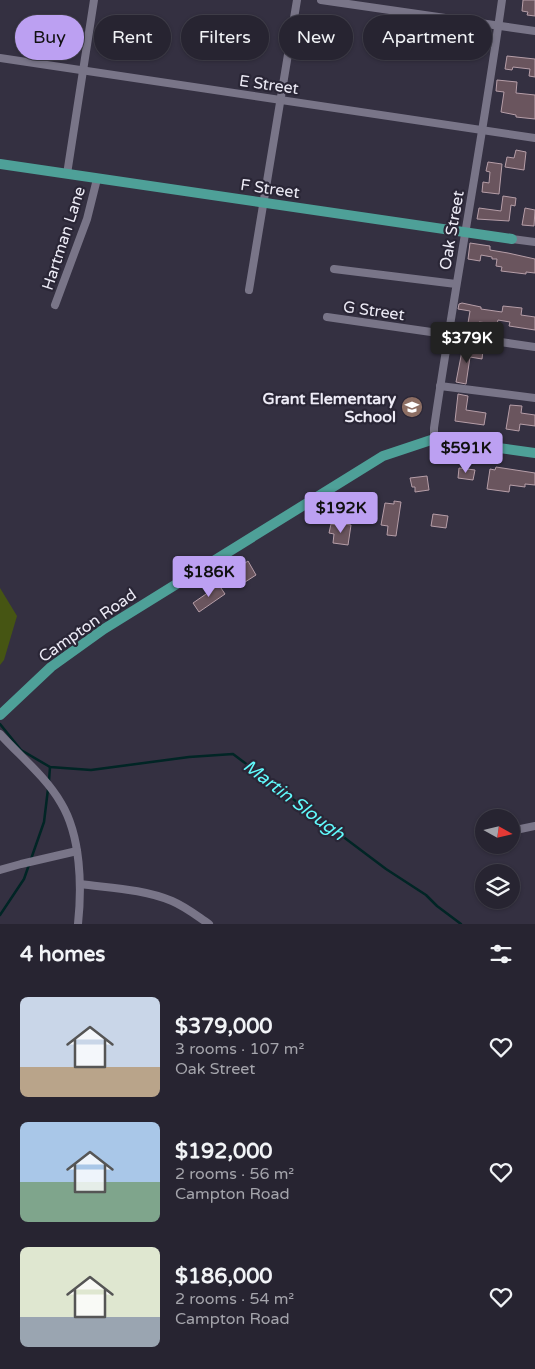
<!DOCTYPE html>
<meta charset="utf-8">
<style>
:root{--surface:#272431;--page:#33303d;--text:#f1f3f6;--muted:#a4a4ab;--line:#43414d;--accent:#bca0f2}
body{margin:0;font-family:"Varela Round",sans-serif;background:var(--page);color:var(--text);height:100vh;display:flex;flex-direction:column;font-size:19px;white-space:nowrap}
*{box-sizing:border-box;margin:0}
p{font-size:16px;color:var(--muted)}
.icon{flex:none;width:28px;height:28px;fill:none;stroke:currentColor;stroke-width:2;stroke-linecap:round;stroke-linejoin:round}
.map{position:relative;height:924px;overflow:hidden}
.side{display:flex;flex-direction:column;background:var(--surface);flex:1}
.side>*{flex:none}
.hud{position:absolute;left:15px;top:15px;width:505px;height:45px;display:flex;gap:10px}
.needle{width:32px;rotate:98deg}
.buttons{position:absolute;left:475px;top:809px;display:grid;gap:10px}
.buttons a{display:grid;place-items:center;width:45px;height:45px;border-radius:50%;background:var(--surface);box-shadow:0 1px 4px #0004,0 0 0 1px var(--line);font-size:25px}
.price{position:absolute;translate:-50% -42px;padding:0 11px;border-radius:5px;background:var(--accent);color:#111;font-size:16px;line-height:32px;filter:drop-shadow(0 1px 2px #0008)}
.price::after{content:'';position:absolute;left:50%;top:30px;width:15px;height:11px;margin-left:-8px;background:inherit;clip-path:polygon(0 0,100% 0,50% 100%)}
.price.active{background:#222;color:#fff}
ul{padding:0;list-style:none}
li{display:flex;align-items:center;gap:15px;height:125px;padding:0 20px}
li span{display:grid;place-items:center;flex:none;width:140px;height:100px;border-radius:8px;color:#555}
li>.icon{margin-inline-start:auto}
span .icon{width:60px;height:60px;fill:#fffc;stroke-width:1}
li b{font-size:21px}
h2{display:flex;justify-content:space-between;align-items:center;height:60px;padding:0 20px;font-size:21px}
.tag{padding:0 18px;border-radius:22px;background:var(--surface);box-shadow:0 1px 4px #0004,0 0 0 1px var(--line);font-size:18px;line-height:45px}
.tag.active{background:var(--accent);color:#111}
.map>svg:first-child{display:block}
.green{fill:#465513}
.lines{fill:none;stroke-linecap:round;stroke-linejoin:round}
.stream{stroke:#012525;stroke-width:2.5}
.building{fill:#6a555e;stroke:#b69ea8}
.minor{stroke:#797588;stroke-width:8}
.major{stroke:#4ea098;stroke-width:10}
.labels{text-anchor:middle;stroke-width:4.5;stroke-linejoin:round;paint-order:stroke}
.street-label{font-size:16px;fill:#edebf6;stroke:#2a2636}
.poi-label{font-size:16px;font-weight:bold;fill:#edebf6;stroke:#2a2636;text-anchor:end}
.water-label{font-size:18px;font-style:italic;fill:#61fbfd;stroke:#2a2636}
</style>
<div class="map">
<svg width="535" height="924" viewBox="0 0 535 924">
<rect width="100%" height="100%" fill="#343041"/>
<path class="green" d="M0,588L17,616L4,660L0,665Z"/>
<g class="lines">
<g class="stream">
<path d="M0,724L21,750L50,767L91,770L189,757L233,754L386,869L426,895L437,906L461,924"/>
<path d="M49,781L50,767"/>
<path d="M0,915L24,879L44,822L48,789"/>
</g>
</g>
<g class="building">
<path d="M523,0H535V16L527,15L528,12L522,11Z"/>
<path d="M507,56L535,59V77L529,76L530,69L513,67L512,70L505,69Z"/>
<path d="M497,80L517,82L516,93L535,95V119L516,117V115L501,112L504,92L496,91Z"/>
<path d="M516,150L526,152L524,170L505,167L507,157L514,158Z"/>
<path d="M488,162L502,164L499,194L482,192L483,182L489,183L490,172L486,171Z"/>
<path d="M503,196L516,198L515,206L511,205L509,221L477,219L479,208L501,211Z"/>
<path d="M525,208L535,210L534,226L522,225Z"/>
<path d="M470,243L490,246V250L508,253L535,259V273L526,272V274L501,271L502,267L496,266L497,259H492V257L481,255L480,261L468,259Z"/>
<path d="M462,303L481,307V309L502,312L503,306L522,308L521,315L535,317V330L509,326L510,322L498,320L497,324L479,322V324L468,323L470,311L458,309L459,304Z"/>
<path d="M471,348L483,350L482,359L470,357L466,384L456,382L462,351L470,352Z"/>
<path d="M458,394L468,396L466,410L486,413L484,425L455,421Z"/>
<path d="M510,405L522,406L521,413L535,415V426L520,424L519,431L506,429Z"/>
<path d="M496,467L535,473V485L525,484V487L510,485L509,492L487,489L490,469L495,470Z"/>
<path d="M459,468L475,470L473,480L458,478Z"/>
<path d="M427,476L429,490L415,492V487H412L410,478Z"/>
<path d="M394,501L401,502L396,536L387,535L388,526L381,525L385,503L394,504Z"/>
<path d="M433,514L448,516L446,528L431,526Z"/>
<path d="M331,524L343,526L344,524L351,525L348,545L333,543L334,534L329,533Z"/>
<path d="M248,561L256,575L242,584L233,571Z"/>
<path d="M219,585L225,594L199,612L193,603Z"/>
</g>
<g class="lines">
<g class="minor">
<path d="M321,0L535,31"/>
<path d="M0,58L535,138"/>
<path d="M67,174L94,0"/>
<path d="M512,239L535,242"/>
<path d="M334,269L456,284"/>
<path d="M249,290L297,0"/>
<path d="M55,305L87,219L97,179"/>
<path d="M327,317L535,347"/>
<path d="M440,386L535,398"/>
<path d="M434,439V428C455,285 482,143 502,0"/>
<path d="M0,734C20,756 46,777 61,803C81,836 82,887 78,924"/>
<path d="M511,831L535,826"/>
<path d="M0,870L21,864L77,851"/>
<path d="M80,884C110,888 144,889 172,901C186,907 197,916 209,924"/>
</g>
<g class="major">
<path d="M0,164L512,239"/>
<path d="M0,715L51,667L104,629L383,456L434,439L535,453"/>
</g>
</g>
<defs>
<g id="school-disc" transform="scale(1.125)"><circle r="9.5" fill="#8d6e63" stroke="#2a2636"/><path d="M0-5L7-2L0 1L-7-2ZM-4 1L0 2.5L4 1V4Q0 6-4 4Z" fill="#fff"/></g>
</defs>
<g fill-rule="evenodd">
<use href="#school-disc" x="412" y="407"/>
</g>
<g class="labels">
<g class="street-label">
<text transform="translate(269 84) rotate(8)" y="6">E Street</text>
<text transform="translate(270 188) rotate(8)" y="6">F Street</text>
<text transform="translate(451 230) rotate(-80)" y="6">Oak Street</text>
<text transform="translate(63 238) rotate(-72)" y="6">Hartman Lane</text>
<text transform="translate(374 310) rotate(8)" y="6">G Street</text>
<text transform="translate(87 625) rotate(-35)" y="6">Campton Road</text>
</g>
<g class="poi-label">
<text x="396" y="404">Grant Elementary<tspan x="396" dy="18">School</tspan></text>
</g>
<g class="water-label">
<text transform="translate(294 800) rotate(37)" y="6">Martin Slough</text>
</g>
</g>
</svg>
<div class="buttons">
<a><svg class="needle" viewBox="-14 -14 28 28"><path d="M0-13l5 13h-10z" fill="#e53935"/><path d="M0 13l5-13h-10z" fill="#a4a4ab"/></svg></a>
<a><svg class="icon" aria-label="layers" viewBox="0 0 24 24"><path d="M12 4l9 5-9 5-9-5zM3 14l9 5 9-5"/></svg></a>
</div>
<b class="price active" style="left:467px;top:364px">$379K</b>
<b class="price" style="left:466px;top:474px">$591K</b>
<b class="price" style="left:341px;top:534px">$192K</b>
<b class="price" style="left:209px;top:598px">$186K</b>
<div class="hud">
<a class="tag active">Buy</a>
<a class="tag">Rent</a>
<a class="tag">Filters</a>
<a class="tag">New</a>
<a class="tag">Apartment</a>
</div>
</div>
<section class="side">
<h2>4 homes<svg class="icon" aria-label="filters" viewBox="0 0 24 24"><path d="M4 7h16M4 17h16"/><circle cx="9" cy="7" r="2"/><circle cx="15" cy="17" r="2"/></svg></h2>
<ul>
<li><span style="background:linear-gradient(#c9d6e8 70%,#b9a48a 0)"><svg class="icon" aria-label="home" viewBox="0 0 24 24"><path d="M3 11l9-7 9 7M6 9v11h12V9"/></svg></span><div><b>$379,000</b><p>3 rooms · 107 m²</p><p>Oak Street</p></div><svg class="icon" aria-label="heart" viewBox="0 0 24 24"><path d="M12 20l-8-8c-3-5 5-10 8-4 3-6 11-1 8 4z"/></svg></li>
<li><span style="background:linear-gradient(#a9c7e8 60%,#7fa58c 0)"><svg class="icon" aria-label="home" viewBox="0 0 24 24"><path d="M3 11l9-7 9 7M6 9v11h12V9"/></svg></span><div><b>$192,000</b><p>2 rooms · 56 m²</p><p>Campton Road</p></div><svg class="icon" aria-label="heart" viewBox="0 0 24 24"><path d="M12 20l-8-8c-3-5 5-10 8-4 3-6 11-1 8 4z"/></svg></li>
<li><span style="background:linear-gradient(#dfe7d0 70%,#9aa5b1 0)"><svg class="icon" aria-label="home" viewBox="0 0 24 24"><path d="M3 11l9-7 9 7M6 9v11h12V9"/></svg></span><div><b>$186,000</b><p>2 rooms · 54 m²</p><p>Campton Road</p></div><svg class="icon" aria-label="heart" viewBox="0 0 24 24"><path d="M12 20l-8-8c-3-5 5-10 8-4 3-6 11-1 8 4z"/></svg></li>
</ul>
</section>
